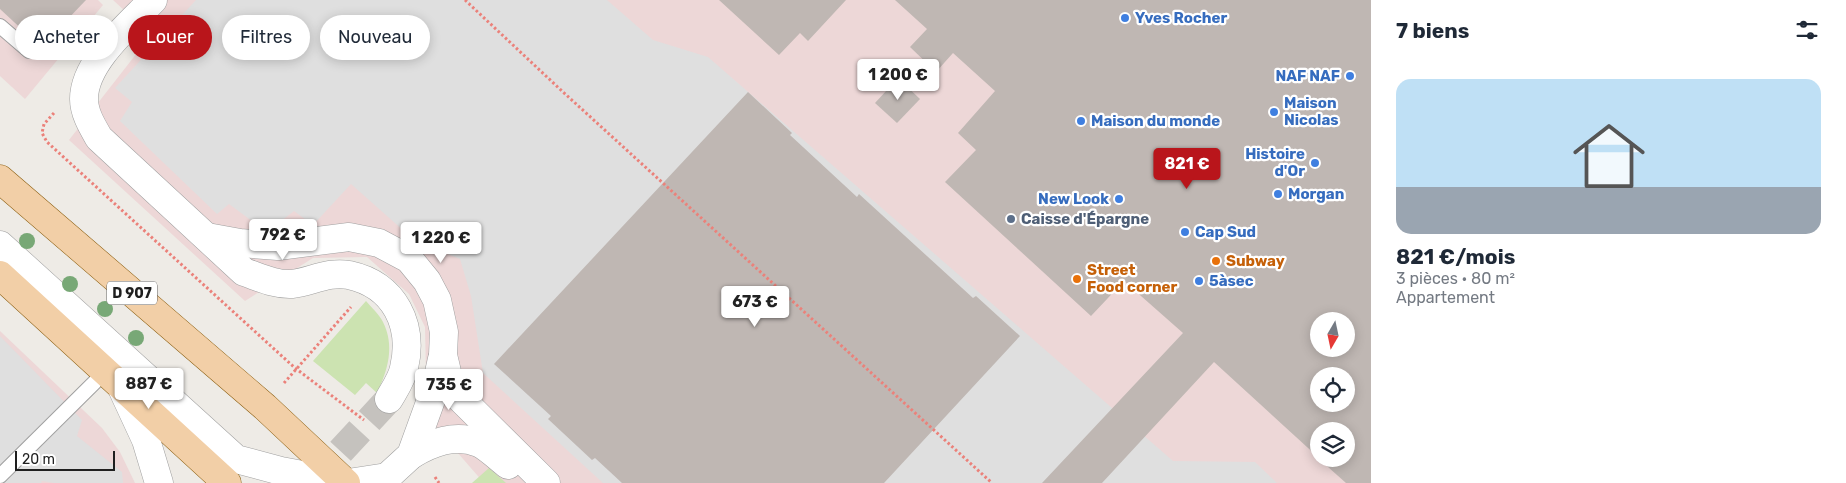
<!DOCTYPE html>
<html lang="fr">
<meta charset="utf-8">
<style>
:root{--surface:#fff;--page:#f6f6f7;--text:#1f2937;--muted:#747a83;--line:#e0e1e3;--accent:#b9151b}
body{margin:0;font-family:Rubik,sans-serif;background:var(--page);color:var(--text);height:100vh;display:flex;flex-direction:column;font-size:19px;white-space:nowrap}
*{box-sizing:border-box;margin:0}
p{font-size:16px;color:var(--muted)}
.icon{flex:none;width:28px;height:28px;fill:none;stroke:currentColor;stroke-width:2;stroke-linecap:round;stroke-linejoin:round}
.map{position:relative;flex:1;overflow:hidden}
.sheet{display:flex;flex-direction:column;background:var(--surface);width:475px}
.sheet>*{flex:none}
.banner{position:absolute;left:15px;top:15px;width:475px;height:45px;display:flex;gap:10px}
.needle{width:32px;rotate:189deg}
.tools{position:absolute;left:1310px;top:312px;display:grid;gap:10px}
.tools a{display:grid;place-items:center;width:45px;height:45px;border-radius:50%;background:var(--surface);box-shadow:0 2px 12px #0003;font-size:25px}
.scale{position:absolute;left:15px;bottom:12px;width:100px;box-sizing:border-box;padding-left:5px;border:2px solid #1f1f1f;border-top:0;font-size:14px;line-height:18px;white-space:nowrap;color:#1f1f1f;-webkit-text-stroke:4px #fff;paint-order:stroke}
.price{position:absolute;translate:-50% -42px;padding:0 11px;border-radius:5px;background:#fff;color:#222;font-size:16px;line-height:32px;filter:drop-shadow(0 1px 2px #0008)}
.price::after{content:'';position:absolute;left:50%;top:30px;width:15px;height:11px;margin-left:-8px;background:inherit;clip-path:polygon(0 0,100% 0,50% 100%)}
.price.selected{background:var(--accent);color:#fff}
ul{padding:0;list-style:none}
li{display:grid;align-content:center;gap:10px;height:265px;padding:0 25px}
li+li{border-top:1px solid var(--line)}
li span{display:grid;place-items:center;height:155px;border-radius:15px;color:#555}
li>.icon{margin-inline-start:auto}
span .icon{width:90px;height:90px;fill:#fffc;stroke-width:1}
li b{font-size:21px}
h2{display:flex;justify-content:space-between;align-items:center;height:60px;padding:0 25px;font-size:21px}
.tag{padding:0 18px;border-radius:22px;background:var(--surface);box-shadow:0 2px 12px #0003;font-size:18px;line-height:45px}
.tag.selected{background:var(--accent);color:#fff}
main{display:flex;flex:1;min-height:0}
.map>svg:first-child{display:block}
.commercial{fill:#edd7d7;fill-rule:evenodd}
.grass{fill:#cce3b1}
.parking{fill:#dfdfdf}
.building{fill:#bfb7b3;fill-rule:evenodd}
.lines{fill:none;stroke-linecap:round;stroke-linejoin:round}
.street-tunnel{stroke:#c5c2be;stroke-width:28;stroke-dasharray:28 14;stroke-linecap:butt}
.lane-casing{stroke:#a0a0a0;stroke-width:16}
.street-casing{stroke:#a0a0a0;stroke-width:29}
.primary-casing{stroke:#8a5d0f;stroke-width:29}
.path{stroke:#eb817a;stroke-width:3;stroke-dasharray:2.5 2.5;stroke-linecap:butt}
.lane{stroke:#fff;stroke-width:14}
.street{stroke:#fff;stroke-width:28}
.primary{stroke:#f2cfa7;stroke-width:28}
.tree{fill:#78a876}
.shop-dot{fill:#3f7fe0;stroke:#fff;stroke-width:2}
.service-dot{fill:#5c6f8a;stroke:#fff;stroke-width:2}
.food-dot{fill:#e8710a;stroke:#fff;stroke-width:2}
.labels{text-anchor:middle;stroke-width:4.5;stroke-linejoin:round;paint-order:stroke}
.shield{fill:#fff;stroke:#626262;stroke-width:1}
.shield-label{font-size:14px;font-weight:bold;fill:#1f1f1f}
.shop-label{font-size:15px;font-weight:bold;fill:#366cbe;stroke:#fff;text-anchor:start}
.service-label{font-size:15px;font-weight:bold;fill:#4e5e75;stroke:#fff;text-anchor:start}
.food-label{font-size:15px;font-weight:bold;fill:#c56008;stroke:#fff;text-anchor:start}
</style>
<main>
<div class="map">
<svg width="1371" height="483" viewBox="0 0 1371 483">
<rect width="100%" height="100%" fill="#eeebe6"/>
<g class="commercial">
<path d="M0,0H98L103,5L25,99L0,76Z"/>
<path d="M113,0H1371V483H484L416,405L426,374L425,327L409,294L367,257L313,258L245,301L69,140L151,35ZM1319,321H1346V349H1319ZM1319,376H1346V404H1319ZM1319,431H1346V459H1319Z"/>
<path d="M0,331L102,428L120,452L135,483H0Z"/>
</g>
<g class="grass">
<path d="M366,301C371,307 379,314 383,322C395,346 388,370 377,393L366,383L355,395L313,361Z"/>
<path d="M489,468L506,483H472Z"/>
</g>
<g class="parking">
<path d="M196,0H607L653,40L708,57L1173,461L1255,462L1277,483H603L483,373L471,296L460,259L414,240L351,184L313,225L294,211L267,232L229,204L217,214L120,121L132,102L115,88Z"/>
<path d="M0,336L82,420L77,436L122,472L123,483H54L42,481L41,483H0Z"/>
</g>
<g class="building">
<path d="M0,0H86L41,47L0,9Z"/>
<path d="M719,0H846L808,41L800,33L779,55Z"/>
<path d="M895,0H1371V483H1346L1319,459H1346V431H1319V458L1214,362L1102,483H1042L1183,333L1124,281L1091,316L945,182L976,150L958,133L995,91L953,53L936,72L910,47L927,29ZM1319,321H1346V349H1319ZM1319,376H1346V404H1319Z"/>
<path d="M898,78L920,99L897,123L875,103Z"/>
<path d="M748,92L792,133L790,135L857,197L859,194L973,298L976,296L1020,336L884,483H622L595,458L592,460L548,419L551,416L494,364Z"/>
</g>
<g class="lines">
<path class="street-tunnel" d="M312,482L389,399"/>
<g class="lane-casing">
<g id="lane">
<path d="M0,26L29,51"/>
<path d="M0,476L105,372"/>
</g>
</g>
<g class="street-casing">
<g id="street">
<path d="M153,0C129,25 84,62 84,99C84,113 92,126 99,138L244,272C259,277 275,285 292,284C311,282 328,271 349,275C395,285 414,325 404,368C402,379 394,390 389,399"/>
<path d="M207,237L240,243L278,246L349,237L379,243L409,259L427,281L437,300L444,332L443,355L451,389L546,483"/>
<path d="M0,245L236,459L281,471L345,483"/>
<path d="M121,386L146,440L159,483"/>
<path d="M411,455C431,443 455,433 479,443C489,448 499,458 508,465"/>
<path d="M348,483L387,477L411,455L436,386L442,359"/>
</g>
</g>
<g class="primary-casing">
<g id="primary">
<path d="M0,179L265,407L346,483"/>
<path d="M0,275L227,483"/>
</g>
</g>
<g class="path">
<path d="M465,0L563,92L992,483"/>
<path d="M54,113L44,124L42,133L47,142L295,368L364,420"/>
<path d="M284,383L351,307"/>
<path d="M435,477L439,483"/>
</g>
<use href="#lane" class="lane"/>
<use href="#street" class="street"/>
<use href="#primary" class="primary"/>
</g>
<g class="tree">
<circle cx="27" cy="241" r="8"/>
<circle cx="70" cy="284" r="8"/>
<circle cx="105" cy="309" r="8"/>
<circle cx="136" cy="338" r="8"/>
</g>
<g class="shop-dot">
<circle cx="1125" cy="18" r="5"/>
<circle cx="1350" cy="76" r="5"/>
<circle cx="1274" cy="112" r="5"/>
<circle cx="1081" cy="121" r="5"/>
<circle cx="1315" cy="163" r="5"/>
<circle cx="1278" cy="194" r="5"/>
<circle cx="1119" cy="199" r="5"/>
<circle cx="1185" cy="232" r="5"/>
<circle cx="1199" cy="281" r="5"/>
</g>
<circle class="service-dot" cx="1011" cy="219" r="5"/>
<g class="food-dot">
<circle cx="1216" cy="261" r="5"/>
<circle cx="1077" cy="279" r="5"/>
</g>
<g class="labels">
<rect class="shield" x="107" y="281.5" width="50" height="23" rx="4"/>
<g class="shield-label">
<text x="132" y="298">D 907</text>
</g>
<g class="shop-label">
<text x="1135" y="23">Yves Rocher</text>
<text x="1340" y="81" text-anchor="end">NAF NAF</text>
<text x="1284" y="108">Maison<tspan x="1284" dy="17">Nicolas</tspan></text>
<text x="1091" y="126">Maison du monde</text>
<text x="1305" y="159" text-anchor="end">Histoire<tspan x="1305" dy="17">d'Or</tspan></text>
<text x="1288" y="199">Morgan</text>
<text x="1109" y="204" text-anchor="end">New Look</text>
<text x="1195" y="237">Cap Sud</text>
<text x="1209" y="286">5àsec</text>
</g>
<g class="service-label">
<text x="1021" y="224">Caisse d'Épargne</text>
</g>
<g class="food-label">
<text x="1226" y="266">Subway</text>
<text x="1087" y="275">Street<tspan x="1087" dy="17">Food corner</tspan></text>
</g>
</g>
</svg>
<div class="tools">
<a><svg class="needle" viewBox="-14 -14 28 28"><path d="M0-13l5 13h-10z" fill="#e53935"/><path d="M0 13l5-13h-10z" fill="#747a83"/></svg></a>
<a><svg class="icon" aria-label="locate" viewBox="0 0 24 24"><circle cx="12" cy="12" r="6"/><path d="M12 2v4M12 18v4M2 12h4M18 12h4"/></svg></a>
<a><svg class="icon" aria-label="layers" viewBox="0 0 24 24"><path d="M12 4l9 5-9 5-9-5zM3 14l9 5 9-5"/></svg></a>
</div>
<div class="scale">20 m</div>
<b class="price" style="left:898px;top:101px">1 200 €</b>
<b class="price selected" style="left:1187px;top:190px">821 €</b>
<b class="price" style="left:283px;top:261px">792 €</b>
<b class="price" style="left:441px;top:264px">1 220 €</b>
<b class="price" style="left:755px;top:328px">673 €</b>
<b class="price" style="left:149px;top:410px">887 €</b>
<b class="price" style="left:449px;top:411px">735 €</b>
<div class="banner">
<a class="tag">Acheter</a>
<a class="tag selected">Louer</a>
<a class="tag">Filtres</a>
<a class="tag">Nouveau</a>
</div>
</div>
<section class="sheet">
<h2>7 biens<svg class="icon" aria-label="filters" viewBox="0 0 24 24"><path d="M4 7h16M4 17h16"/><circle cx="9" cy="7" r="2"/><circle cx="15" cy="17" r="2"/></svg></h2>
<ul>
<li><span style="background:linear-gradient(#bfe0f5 70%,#9aa5b1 0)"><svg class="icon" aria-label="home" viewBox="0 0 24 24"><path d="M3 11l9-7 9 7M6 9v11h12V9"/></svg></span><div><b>821 €/mois</b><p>3 pièces · 80 m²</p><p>Appartement</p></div></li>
</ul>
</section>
</main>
